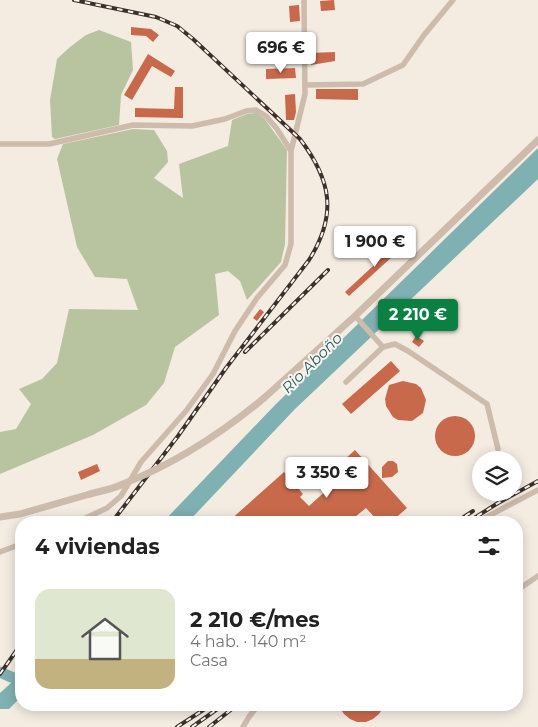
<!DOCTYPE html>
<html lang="es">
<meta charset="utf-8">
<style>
:root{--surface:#fff;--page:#f2f2f2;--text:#222;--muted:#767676;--accent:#0b8043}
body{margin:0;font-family:Montserrat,sans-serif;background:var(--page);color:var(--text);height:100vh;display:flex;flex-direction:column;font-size:19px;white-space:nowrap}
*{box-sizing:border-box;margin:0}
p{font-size:16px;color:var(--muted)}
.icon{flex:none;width:28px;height:28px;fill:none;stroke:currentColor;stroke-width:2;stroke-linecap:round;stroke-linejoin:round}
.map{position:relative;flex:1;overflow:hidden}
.drawer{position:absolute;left:15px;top:516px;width:508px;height:195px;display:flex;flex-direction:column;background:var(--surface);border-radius:20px;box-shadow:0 2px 12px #0003}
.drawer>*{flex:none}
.tools{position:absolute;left:472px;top:451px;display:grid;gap:10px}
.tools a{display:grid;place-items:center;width:50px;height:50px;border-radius:50%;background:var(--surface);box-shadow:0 2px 12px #0003;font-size:25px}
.price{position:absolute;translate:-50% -42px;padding:0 11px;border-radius:5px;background:#fff;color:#222;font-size:16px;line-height:32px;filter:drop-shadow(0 1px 2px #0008)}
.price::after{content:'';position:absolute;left:50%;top:30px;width:15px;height:11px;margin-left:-8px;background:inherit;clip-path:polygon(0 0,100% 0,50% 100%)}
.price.active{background:var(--accent);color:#fff}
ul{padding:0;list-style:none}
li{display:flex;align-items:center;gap:15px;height:125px;padding:0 20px}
li span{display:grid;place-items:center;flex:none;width:140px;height:100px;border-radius:15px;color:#555}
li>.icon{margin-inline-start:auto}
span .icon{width:60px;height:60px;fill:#fffc;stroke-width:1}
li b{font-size:21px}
h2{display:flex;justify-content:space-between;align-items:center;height:60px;padding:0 20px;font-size:21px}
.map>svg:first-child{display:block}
.green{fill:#b8c4a0}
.water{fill:#7fb0b2}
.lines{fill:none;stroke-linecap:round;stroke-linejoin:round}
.river{stroke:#7fb0b2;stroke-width:11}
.building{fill:#c8694b}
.minor{stroke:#cdbbac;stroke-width:5.5}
.tertiary{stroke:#cdbbac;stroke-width:7}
.rail-casing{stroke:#3b302b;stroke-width:4}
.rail{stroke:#fbf5ee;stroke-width:2;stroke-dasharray:5.5;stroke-linecap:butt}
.tertiary-bridge{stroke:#cdbbac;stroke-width:7}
.labels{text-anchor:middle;stroke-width:4;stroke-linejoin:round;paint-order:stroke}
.water-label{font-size:15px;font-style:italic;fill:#1f5a5e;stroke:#fbf5ee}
</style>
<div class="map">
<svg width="538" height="727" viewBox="0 0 538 727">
<rect width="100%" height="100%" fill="#f4ebe1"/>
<g class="green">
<path d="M99,30L131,42L133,70L121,95L119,125L55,139L52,137L50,100L57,59L70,47L86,35Z"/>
<path d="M257,113L264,118L287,150L285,244L281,262L247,300L240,281L228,271L215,274L219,315L175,347L164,383L146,405L93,435L0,474V432L16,429L31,404L19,389L42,379L57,363L69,309L138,310L127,279L95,277L77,247L57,159L63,144L133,129L154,130L167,151L168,162L154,178L183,198L179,164L228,146L232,120L247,114Z"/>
</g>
<g class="water">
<path d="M538,148V179L295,409L188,522H163L275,405Z"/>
<path d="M21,674V697L9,709H0V693Z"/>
</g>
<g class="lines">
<path class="river" d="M0,672L11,677L21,680"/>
</g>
<g class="building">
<path d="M334,0L335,10L321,11L320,1Z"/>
<path d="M299,5L300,21L290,22L289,6Z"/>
<path d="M131,27L151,29L159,35L153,42L146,36L131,35Z"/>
<path d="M264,50L265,62H257L256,51Z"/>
<path d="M335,52V61L311,65L310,53Z"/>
<path d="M148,54L175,71L171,77L152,66L132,100L124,95Z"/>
<path d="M295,68L296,78L266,79V69Z"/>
<path d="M175,87H183V118L135,117V108L174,109Z"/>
<path d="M316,89H358V100L316,99Z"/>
<path d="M295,94L296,112L294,120H286L285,95Z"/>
<path d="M400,241L404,246L349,296L345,292Z"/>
<path d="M260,309L264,312L257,321L253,318Z"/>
<path d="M416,336L424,341L419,347L412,342Z"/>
<path d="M391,361L400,371L351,414L342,404Z"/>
<path d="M403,381L416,384L421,388L426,400L423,413L412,421L398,420L393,417L386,406L385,399L389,385Z"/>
<circle cx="455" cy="436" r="20"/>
<path d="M355,450L407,508L391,522H379L366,508L349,522H228L284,472L303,494L300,497L309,506L340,478L333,470Z"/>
<path d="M313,458L323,469L308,483L298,472Z"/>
<path d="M388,461H393L397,464L398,472L392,477L382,478V467Z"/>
<path d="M97,464L100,471L81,480L78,472Z"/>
<path d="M338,705H385L379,714L373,719L366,722H357L350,719L344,714Z"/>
</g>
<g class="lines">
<g class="minor">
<path d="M305,85L363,84L403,65L424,35L453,0"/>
<path d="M0,144H49L133,125L192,126L225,119L246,111L256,110L266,116L277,129L291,151"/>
<path d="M355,316L383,347"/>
<path d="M346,382L383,347L395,344L408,351L487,404L498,449"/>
<path d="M77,522L107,508L121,496L141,462L186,411L213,374L235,331L257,298L285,265L291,244V151L305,94L304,0"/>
<path d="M477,522L538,490"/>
<path d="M0,552L21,544"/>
<path d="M516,591L538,576"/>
<path d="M243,727L249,717L258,705"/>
</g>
<g class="tertiary">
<path d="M264,398L355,316L538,140"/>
<path d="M0,517L20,514L90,494"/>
</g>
<g class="rail-casing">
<g id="rail">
<path d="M74,0L156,17L177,26L193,39L300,139C331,180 338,214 309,260L226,368L178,436L112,522"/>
<path d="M245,352L328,270"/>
<path d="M456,522L473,511"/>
<path d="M468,522L498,503L538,481"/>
<path d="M0,674L21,644"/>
<path d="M177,727L211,705"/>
<path d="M192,727L223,705"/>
<path d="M209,727L237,705"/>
</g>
</g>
<use href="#rail" class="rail"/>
<path class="tertiary-bridge" d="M90,494C101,491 113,489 123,484C174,464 222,433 264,398"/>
</g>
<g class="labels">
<g class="water-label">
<text transform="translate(312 363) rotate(-45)" y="5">Rio Aboño</text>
</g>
</g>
</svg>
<div class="tools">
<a><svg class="icon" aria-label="layers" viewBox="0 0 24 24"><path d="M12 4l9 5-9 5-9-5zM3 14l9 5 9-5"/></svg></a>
</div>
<b class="price" style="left:281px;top:74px">696 €</b>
<b class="price" style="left:375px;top:268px">1 900 €</b>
<b class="price active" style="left:418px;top:341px">2 210 €</b>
<b class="price" style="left:327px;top:499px">3 350 €</b>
<section class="drawer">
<h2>4 viviendas<svg class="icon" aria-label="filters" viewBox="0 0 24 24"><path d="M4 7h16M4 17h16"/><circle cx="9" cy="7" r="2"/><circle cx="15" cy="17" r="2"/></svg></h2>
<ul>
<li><span style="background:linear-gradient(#dfe7d0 70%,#c2b280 0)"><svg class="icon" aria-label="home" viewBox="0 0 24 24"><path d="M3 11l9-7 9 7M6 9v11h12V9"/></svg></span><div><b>2 210 €/mes</b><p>4 hab. · 140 m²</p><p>Casa</p></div></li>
</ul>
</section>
</div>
